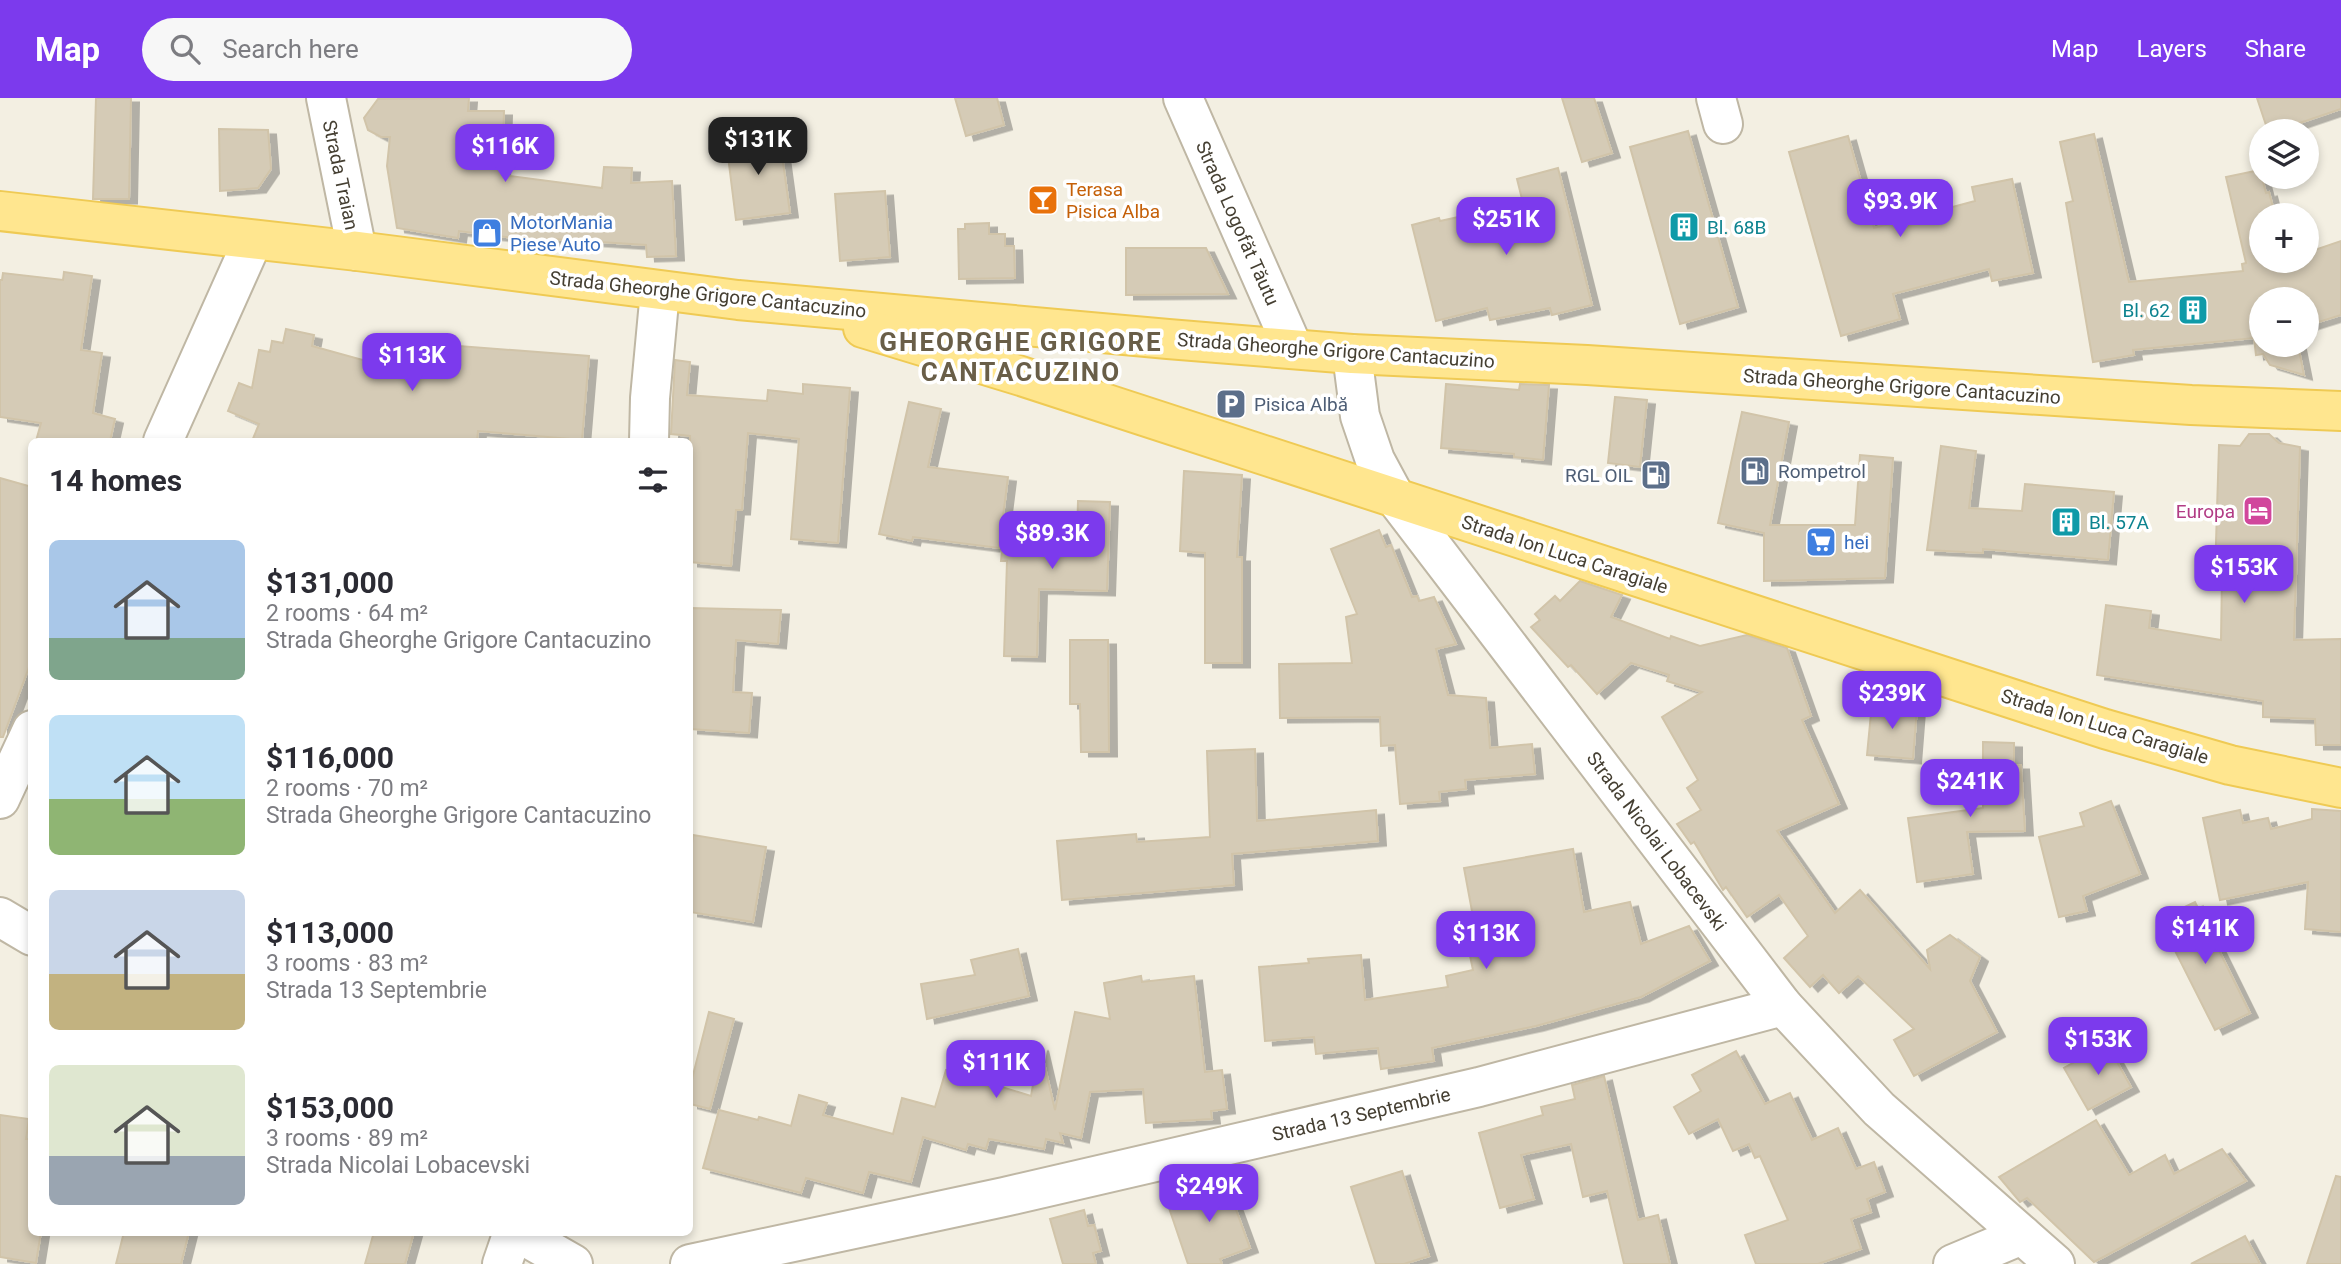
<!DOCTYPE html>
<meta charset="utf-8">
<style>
:root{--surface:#fff;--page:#f7f7f7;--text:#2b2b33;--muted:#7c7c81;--accent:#7c3aed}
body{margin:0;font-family:Roboto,sans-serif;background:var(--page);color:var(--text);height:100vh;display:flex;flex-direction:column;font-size:26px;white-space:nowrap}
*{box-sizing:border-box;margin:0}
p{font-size:23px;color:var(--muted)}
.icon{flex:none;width:38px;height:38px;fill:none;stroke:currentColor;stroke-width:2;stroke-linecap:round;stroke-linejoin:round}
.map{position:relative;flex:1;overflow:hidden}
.sheet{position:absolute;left:28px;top:340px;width:665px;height:798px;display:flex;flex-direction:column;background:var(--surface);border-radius:10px;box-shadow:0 4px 10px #0003}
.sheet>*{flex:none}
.buttons{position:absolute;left:2249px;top:21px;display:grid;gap:14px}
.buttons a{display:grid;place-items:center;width:70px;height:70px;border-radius:50%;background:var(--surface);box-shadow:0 4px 10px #0003;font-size:35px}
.price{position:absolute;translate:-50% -60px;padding:0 16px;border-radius:14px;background:var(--accent);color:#fff;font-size:23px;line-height:46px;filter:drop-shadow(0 2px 4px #0008)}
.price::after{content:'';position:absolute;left:50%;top:42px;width:21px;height:16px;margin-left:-10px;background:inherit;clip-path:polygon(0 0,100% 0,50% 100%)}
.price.on{background:#222;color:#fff}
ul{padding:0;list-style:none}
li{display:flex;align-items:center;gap:21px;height:175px;padding:0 21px}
li span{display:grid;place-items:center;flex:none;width:196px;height:140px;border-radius:10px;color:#555}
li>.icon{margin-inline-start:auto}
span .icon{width:84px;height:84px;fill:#fffc;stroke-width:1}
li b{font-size:30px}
h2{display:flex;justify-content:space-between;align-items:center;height:84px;padding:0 21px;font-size:30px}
header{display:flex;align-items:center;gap:42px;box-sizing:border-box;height:98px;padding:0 35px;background:var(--accent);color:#fff}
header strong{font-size:33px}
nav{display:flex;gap:38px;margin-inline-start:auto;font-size:24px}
.search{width:490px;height:63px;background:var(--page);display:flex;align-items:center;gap:18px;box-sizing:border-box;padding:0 24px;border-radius:38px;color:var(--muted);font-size:26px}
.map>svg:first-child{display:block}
.building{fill:#d5cbb6;stroke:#d1c4a9;stroke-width:2;filter:url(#shadow)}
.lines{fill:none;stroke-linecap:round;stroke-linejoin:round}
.minor-casing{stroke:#bfb7a4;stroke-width:42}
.major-casing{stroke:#efca54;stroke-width:42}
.minor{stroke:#fff;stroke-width:38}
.major{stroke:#ffe68f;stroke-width:38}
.labels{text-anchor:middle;stroke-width:7;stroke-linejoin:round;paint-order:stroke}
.street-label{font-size:19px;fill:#453f32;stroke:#fff}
.food-label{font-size:19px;fill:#c56008;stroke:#fff;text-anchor:start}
.shop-label{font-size:19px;fill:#366cbe;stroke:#fff;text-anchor:start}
.culture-label{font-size:19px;fill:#0d838f;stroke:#fff;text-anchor:start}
.service-label{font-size:19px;fill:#4e5e75;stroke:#fff;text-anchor:start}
.hotel-label{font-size:19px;fill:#b23c85;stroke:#fff;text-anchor:end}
.district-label{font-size:26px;font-weight:bold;letter-spacing:2px;fill:#695e48;stroke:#fff}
</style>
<header>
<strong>Map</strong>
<div class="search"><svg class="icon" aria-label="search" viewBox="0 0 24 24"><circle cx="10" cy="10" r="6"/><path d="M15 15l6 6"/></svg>Search here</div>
<nav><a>Map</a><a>Layers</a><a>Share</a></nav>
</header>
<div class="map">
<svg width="2341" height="1166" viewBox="0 0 2341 1166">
<defs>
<filter id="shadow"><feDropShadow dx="8" dy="4.5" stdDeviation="0" flood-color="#0004"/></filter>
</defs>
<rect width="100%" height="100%" fill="#f3efe2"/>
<g class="building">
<path d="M96,0H131L129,101H93Z"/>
<path d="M469,0L468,13H504L502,77L602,90L604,69L632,70L631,85L672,83L676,158L647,159L646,147L554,141V145L459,133L458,140L397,130L387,68L390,39H381L368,32L364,20L378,1Z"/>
<path d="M955,0H997L1004,27L966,38Z"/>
<path d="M1562,0H1594L1612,55L1582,64Z"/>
<path d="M2257,0H2341V11L2276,33H2268Z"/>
<path d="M219,31L268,32L271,71L258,90L220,93Z"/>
<path d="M1688,33L1738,209L1680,226L1630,49Z"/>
<path d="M779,35L790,115L736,122L726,42Z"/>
<path d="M2094,36L2129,184L2243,173L2242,166L2246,165L2226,79L2260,72L2266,95L2269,94L2275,117H2261V163H2306V155L2341,143V217L2306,228V201H2261V247H2298L2304,277L2270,267L2263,256L2256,257L2254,240L2133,252L2134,257L2093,264L2066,105L2073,103L2060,44Z"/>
<path d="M1848,38L1874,130L1975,103L1972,89L2012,81L2033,175L1992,183L1989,171L1893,196L1900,221L1841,238L1789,54Z"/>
<path d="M1558,70L1592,207L1552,217L1550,210L1490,222L1487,210L1436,223L1412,127L1439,120L1440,123L1523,105L1517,81Z"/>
<path d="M885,93L890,159L840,163L835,96Z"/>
<path d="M989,125V136H1005V148H1014L1015,180L959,181L958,131H965V126Z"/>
<path d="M1126,150H1206L1228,196L1126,197Z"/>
<path d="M64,174L92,178L81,252L102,255L93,315L115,321L110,343H36L41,325L0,319V182H2L3,175L63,182Z"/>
<path d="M286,231L314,237L312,248L377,266L382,242L589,258L582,342L478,333L477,343H252L259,326L228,313L239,285L252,290L259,252L270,254L272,243L283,245Z"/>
<path d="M675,262L690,264L687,297L767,303L768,292L803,296V286L850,290L838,445L791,441L799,341L748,335L742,412H736L731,468L690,464V338L671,336Z"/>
<path d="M1446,286L1519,292L1520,286L1549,287L1543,362L1514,359V356L1441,350Z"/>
<path d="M1615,299L1647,302L1640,369L1608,365Z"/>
<path d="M909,304L941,311L928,369L1008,379L999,450L913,439L912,443L879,436Z"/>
<path d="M1742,314L1789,324L1770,427H1855L1860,357L1893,360L1885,480L1764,483V435L1718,425Z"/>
<path d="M2249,336H2269L2279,345L2300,349L2294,542L2341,541V647H2316L2315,621L2263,619V603L2097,577L2106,507L2151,513L2149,530L2221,542L2222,477H2215L2219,347L2240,348Z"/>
<path d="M1941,348L1976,353L1969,410L2022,413L2025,386L2114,394L2108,462L1983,451V455L1927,452Z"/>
<path d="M1184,373L1242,377L1237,459H1242V565H1205V455L1180,453Z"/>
<path d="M0,380L32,389V561L3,639H0Z"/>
<path d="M1078,403L1110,404L1107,493L1039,491L1037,559L1004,558L1007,463H1001L1004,432L1077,439Z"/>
<path d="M1379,432L1386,449L1391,447L1412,499L1417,498L1419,503L1434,499L1456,546L1436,551L1448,597L1486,600L1490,650L1532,646L1535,676L1465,682L1466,691L1439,694L1440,703L1400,706L1395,647L1381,648L1380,619L1280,620L1279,566L1352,565L1346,519L1357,516L1331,451Z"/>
<path d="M1580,483L1622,497L1611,519L1670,541L1671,538L1700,548L1747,537L1787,550L1811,618L1802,622L1839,706L1777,733L1835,815L1860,792L1930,871L1927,852L1950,837L1980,859L1970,883L1997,934L1914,978L1894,942L1914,931L1858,878L1839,895L1823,877L1810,889L1784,860L1808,838L1779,797L1747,819L1726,789L1723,792L1694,744L1691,746L1677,726L1701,712L1687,690L1698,682L1662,619L1702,594L1667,583L1669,577L1631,565L1597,596L1571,567L1568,569L1531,529L1540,522L1535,516L1555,498L1560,503Z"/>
<path d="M690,510L781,512L778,546L736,542L733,594L752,595L749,635L690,631Z"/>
<path d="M1070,542H1108L1109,654H1081L1080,606H1070Z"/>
<path d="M1872,605L1917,610L1913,661L1867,657Z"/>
<path d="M1983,644L2014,645V667H2021L2025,733L1967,734L1973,776L1917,784L1908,720L1983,710Z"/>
<path d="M1255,651L1257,723L1376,712L1378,743L1232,756L1234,787L1062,802L1057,743L1136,736L1137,744L1210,739L1207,653Z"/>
<path d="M2111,703L2140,776L2083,798L2087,813L2059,819L2039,739L2084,728L2080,715Z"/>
<path d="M2312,711L2341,713V834L2305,831L2308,784L2220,802L2203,720L2240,712L2243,725L2268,720L2271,731L2312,721Z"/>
<path d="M693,737L766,749L753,824L690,814V761Z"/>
<path d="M1573,751L1584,814L1630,804L1641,846L1689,828L1710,863L1641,899L1536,928L1432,950L1434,963L1381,971L1378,950L1316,956L1314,939L1265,943L1259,869L1309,865L1308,861L1361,857L1365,902L1448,889L1446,878L1473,872L1469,853L1479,851L1464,770Z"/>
<path d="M2195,804L2250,915L2215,932L2159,821Z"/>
<path d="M1018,851L1029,898L927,921L921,886L975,877L971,862Z"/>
<path d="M1141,878L1142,884L1194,878L1205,974L1222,972L1227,1011L1211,1013L1212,1021L1146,1025L1143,991L1090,994L1081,1040L1060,1035L1063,1045L1046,1041L1044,1051L989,1041L986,1051L968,1046L966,1052L923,1039L911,1084L869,1074L863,1095L806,1080L801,1095L703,1070L719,1012L758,1022L759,1019L791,1028L799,997L827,1005L823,1017L893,1036L902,1000L935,1009L946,972L1031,998L1040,948L1055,1012L1075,914L1110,921L1104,885Z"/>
<path d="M709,914L734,921L710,1011L690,1006V989Z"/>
<path d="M2107,946L2131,989L2088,1012L2064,970Z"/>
<path d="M1736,953L1765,1006L1790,995L1812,1042L1838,1030L1856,1071L1874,1064L1885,1094L1867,1101L1871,1114L1851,1121L1861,1151L1818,1166H1756L1745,1137L1788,1122L1760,1058L1755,1060L1749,1046L1733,1053L1718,1021L1689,1036L1674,1009L1701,993L1692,977Z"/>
<path d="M1604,978L1638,1122L1658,1117L1670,1166H1624L1607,1093L1583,1099L1571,1046L1521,1057L1534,1101L1500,1110L1479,1035L1543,1017L1541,1009L1575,1001L1572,987Z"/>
<path d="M0,1017L29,1021L26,1041H32V1134H41L36,1165L0,1159Z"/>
<path d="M2096,1022L2129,1077L2165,1057L2174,1076L2222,1051L2246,1083L2094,1164L2027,1100L2020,1104L1999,1079Z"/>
<path d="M1402,1073L1429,1158L1404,1166H1376L1351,1089Z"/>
<path d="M1223,1076L1250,1150L1220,1161L1222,1166H1188L1168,1107L1200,1097L1196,1085Z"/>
<path d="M2336,1078L2341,1079V1166H2307Z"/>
<path d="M1084,1112L1088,1128L1094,1127L1101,1153L1093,1155L1096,1166H1063L1050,1121Z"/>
<path d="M124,1134H189L181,1166H116Z"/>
<path d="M374,1134H414L405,1166H365Z"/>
<path d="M2245,1138L2260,1166H2191Z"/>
</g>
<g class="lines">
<g class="minor-casing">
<g id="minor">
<path d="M326,0L357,153"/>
<path d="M1183,0L1293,250"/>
<path d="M1716,0L1723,26"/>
<path d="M1352,256L1360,318L1375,362L1396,401L1783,908L1879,1011L2055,1166"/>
<path d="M163,343L253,142"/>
<path d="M649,343L650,300L660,193"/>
<path d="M0,701L32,632"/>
<path d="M0,819L32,838"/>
<path d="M517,1134L573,1166"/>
<path d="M502,1166L513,1134"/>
<path d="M690,1166L1004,1099L1479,989L1783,908"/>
<path d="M1953,1166L2022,1137"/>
</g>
</g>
<g class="major-casing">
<g id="major">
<path d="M0,113L357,153L738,202L1168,241L1352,256L1587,267L2191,307L2341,313"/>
<path d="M863,230L1021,278L2105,631L2230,667L2341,690"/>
</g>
</g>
<use href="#minor" class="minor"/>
<use href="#major" class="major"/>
</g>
<defs>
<g id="bar-square" transform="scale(1.575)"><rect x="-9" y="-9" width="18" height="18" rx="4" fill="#e8710a" stroke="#fff"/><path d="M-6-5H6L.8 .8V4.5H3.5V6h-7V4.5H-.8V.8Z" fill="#fff"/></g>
<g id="building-square" transform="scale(1.575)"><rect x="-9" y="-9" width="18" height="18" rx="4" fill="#0f9aa8" stroke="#fff"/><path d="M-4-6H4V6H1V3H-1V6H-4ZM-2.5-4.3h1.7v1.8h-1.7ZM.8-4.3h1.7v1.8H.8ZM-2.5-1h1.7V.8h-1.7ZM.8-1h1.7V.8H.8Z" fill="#fff"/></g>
<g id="shop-square" transform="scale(1.575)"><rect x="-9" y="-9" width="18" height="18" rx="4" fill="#3f7fe0" stroke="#fff"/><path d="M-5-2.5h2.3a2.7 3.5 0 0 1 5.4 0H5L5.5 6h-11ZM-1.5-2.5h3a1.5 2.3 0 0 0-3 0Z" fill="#fff"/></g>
<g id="parking-square" transform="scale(1.575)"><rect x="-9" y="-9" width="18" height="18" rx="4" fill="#5c6f8a" stroke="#fff"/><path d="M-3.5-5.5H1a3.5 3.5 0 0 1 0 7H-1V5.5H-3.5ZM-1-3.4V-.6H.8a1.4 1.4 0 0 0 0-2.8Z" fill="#fff"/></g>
<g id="fuel-square" transform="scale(1.575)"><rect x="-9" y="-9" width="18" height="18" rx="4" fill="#5c6f8a" stroke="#fff"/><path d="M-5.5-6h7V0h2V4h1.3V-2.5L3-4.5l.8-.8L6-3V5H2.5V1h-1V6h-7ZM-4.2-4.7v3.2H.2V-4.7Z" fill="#fff"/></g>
<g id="hotel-square" transform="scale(1.575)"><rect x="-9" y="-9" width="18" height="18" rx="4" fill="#d1479c" stroke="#fff"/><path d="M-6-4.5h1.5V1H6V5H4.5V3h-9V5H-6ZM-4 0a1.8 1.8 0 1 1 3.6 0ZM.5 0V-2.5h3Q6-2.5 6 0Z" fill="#fff"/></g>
<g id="supermarket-square" transform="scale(1.575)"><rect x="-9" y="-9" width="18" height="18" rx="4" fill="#3f7fe0" stroke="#fff"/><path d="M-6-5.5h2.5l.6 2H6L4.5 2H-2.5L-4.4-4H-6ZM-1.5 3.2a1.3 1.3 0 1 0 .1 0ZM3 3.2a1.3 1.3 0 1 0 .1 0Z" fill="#fff"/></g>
</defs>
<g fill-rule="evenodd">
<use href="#bar-square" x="1043" y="102"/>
<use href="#building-square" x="1684" y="129"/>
<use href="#shop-square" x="487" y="135"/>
<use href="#building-square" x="2193" y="212"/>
<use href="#parking-square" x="1231" y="306"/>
<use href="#fuel-square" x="1755" y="373"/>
<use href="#fuel-square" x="1656" y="377"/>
<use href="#hotel-square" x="2258" y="413"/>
<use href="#building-square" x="2066" y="424"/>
<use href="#supermarket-square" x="1821" y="444"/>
</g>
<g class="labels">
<g class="street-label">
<text transform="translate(341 77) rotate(78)" y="7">Strada Traian</text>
<text transform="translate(1238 125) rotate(66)" y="7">Strada Logofăt Tăutu</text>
<text transform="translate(708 196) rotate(6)" y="7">Strada Gheorghe Grigore Cantacuzino</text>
<text transform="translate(1336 252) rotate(4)" y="7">Strada Gheorghe Grigore Cantacuzino</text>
<text transform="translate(1902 288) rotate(4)" y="7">Strada Gheorghe Grigore Cantacuzino</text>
<text transform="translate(1565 456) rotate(18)" y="7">Strada Ion Luca Caragiale</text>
<text transform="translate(2105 628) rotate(17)" y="7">Strada Ion Luca Caragiale</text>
<text transform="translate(1657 743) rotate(53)" y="7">Strada Nicolai Lobacevski</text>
<text transform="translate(1361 1016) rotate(-13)" y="7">Strada 13 Septembrie</text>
</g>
<g class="food-label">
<text x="1066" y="98">Terasa<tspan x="1066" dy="22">Pisica Alba</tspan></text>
</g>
<g class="shop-label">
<text x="510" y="131">MotorMania<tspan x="510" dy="22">Piese Auto</tspan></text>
<text x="1844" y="451">hei</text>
</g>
<g class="culture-label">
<text x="1707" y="136">Bl. 68B</text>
<text x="2170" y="219" text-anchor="end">Bl. 62</text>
<text x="2089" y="431">Bl. 57A</text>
</g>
<g class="service-label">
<text x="1254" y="313">Pisica Albă</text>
<text x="1778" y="380">Rompetrol</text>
<text x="1633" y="384" text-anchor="end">RGL OIL</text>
</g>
<g class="hotel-label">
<text x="2235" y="420">Europa</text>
</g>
<g class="district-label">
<text x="1021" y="253">GHEORGHE GRIGORE<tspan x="1021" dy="30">CANTACUZINO</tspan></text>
</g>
</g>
</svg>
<div class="buttons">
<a><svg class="icon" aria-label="layers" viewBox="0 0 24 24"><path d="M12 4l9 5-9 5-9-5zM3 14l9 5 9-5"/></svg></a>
<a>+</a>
<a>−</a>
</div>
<b class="price on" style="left:758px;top:79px">$131K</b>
<b class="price" style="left:505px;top:86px">$116K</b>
<b class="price" style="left:1900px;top:141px">$93.9K</b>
<b class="price" style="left:1506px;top:159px">$251K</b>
<b class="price" style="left:412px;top:295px">$113K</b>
<b class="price" style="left:1052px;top:473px">$89.3K</b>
<b class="price" style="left:2244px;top:507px">$153K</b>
<b class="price" style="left:1892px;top:633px">$239K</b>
<b class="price" style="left:1970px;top:721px">$241K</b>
<b class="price" style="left:2205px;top:868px">$141K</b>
<b class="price" style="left:1486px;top:873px">$113K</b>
<b class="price" style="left:2098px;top:979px">$153K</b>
<b class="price" style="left:996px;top:1002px">$111K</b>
<b class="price" style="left:1209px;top:1126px">$249K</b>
<section class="sheet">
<h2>14 homes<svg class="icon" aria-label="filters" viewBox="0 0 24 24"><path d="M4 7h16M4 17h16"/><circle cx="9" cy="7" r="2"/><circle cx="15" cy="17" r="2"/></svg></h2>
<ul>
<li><span style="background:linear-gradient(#a9c7e8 70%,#7fa58c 0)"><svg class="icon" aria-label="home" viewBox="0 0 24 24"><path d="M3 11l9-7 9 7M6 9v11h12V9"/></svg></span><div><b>$131,000</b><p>2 rooms · 64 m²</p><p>Strada Gheorghe Grigore Cantacuzino</p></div></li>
<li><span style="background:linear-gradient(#bfe0f5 60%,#8fb573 0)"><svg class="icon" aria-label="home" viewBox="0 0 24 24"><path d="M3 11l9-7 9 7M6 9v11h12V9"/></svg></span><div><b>$116,000</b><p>2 rooms · 70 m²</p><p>Strada Gheorghe Grigore Cantacuzino</p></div></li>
<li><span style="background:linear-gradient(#c9d6e8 60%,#c2b280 0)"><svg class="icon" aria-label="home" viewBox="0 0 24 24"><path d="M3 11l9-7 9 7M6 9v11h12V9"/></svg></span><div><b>$113,000</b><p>3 rooms · 83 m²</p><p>Strada 13 Septembrie</p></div></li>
<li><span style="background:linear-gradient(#dfe7d0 65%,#9aa5b1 0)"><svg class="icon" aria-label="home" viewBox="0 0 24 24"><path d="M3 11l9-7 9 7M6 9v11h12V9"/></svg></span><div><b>$153,000</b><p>3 rooms · 89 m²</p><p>Strada Nicolai Lobacevski</p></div></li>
</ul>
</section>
</div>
